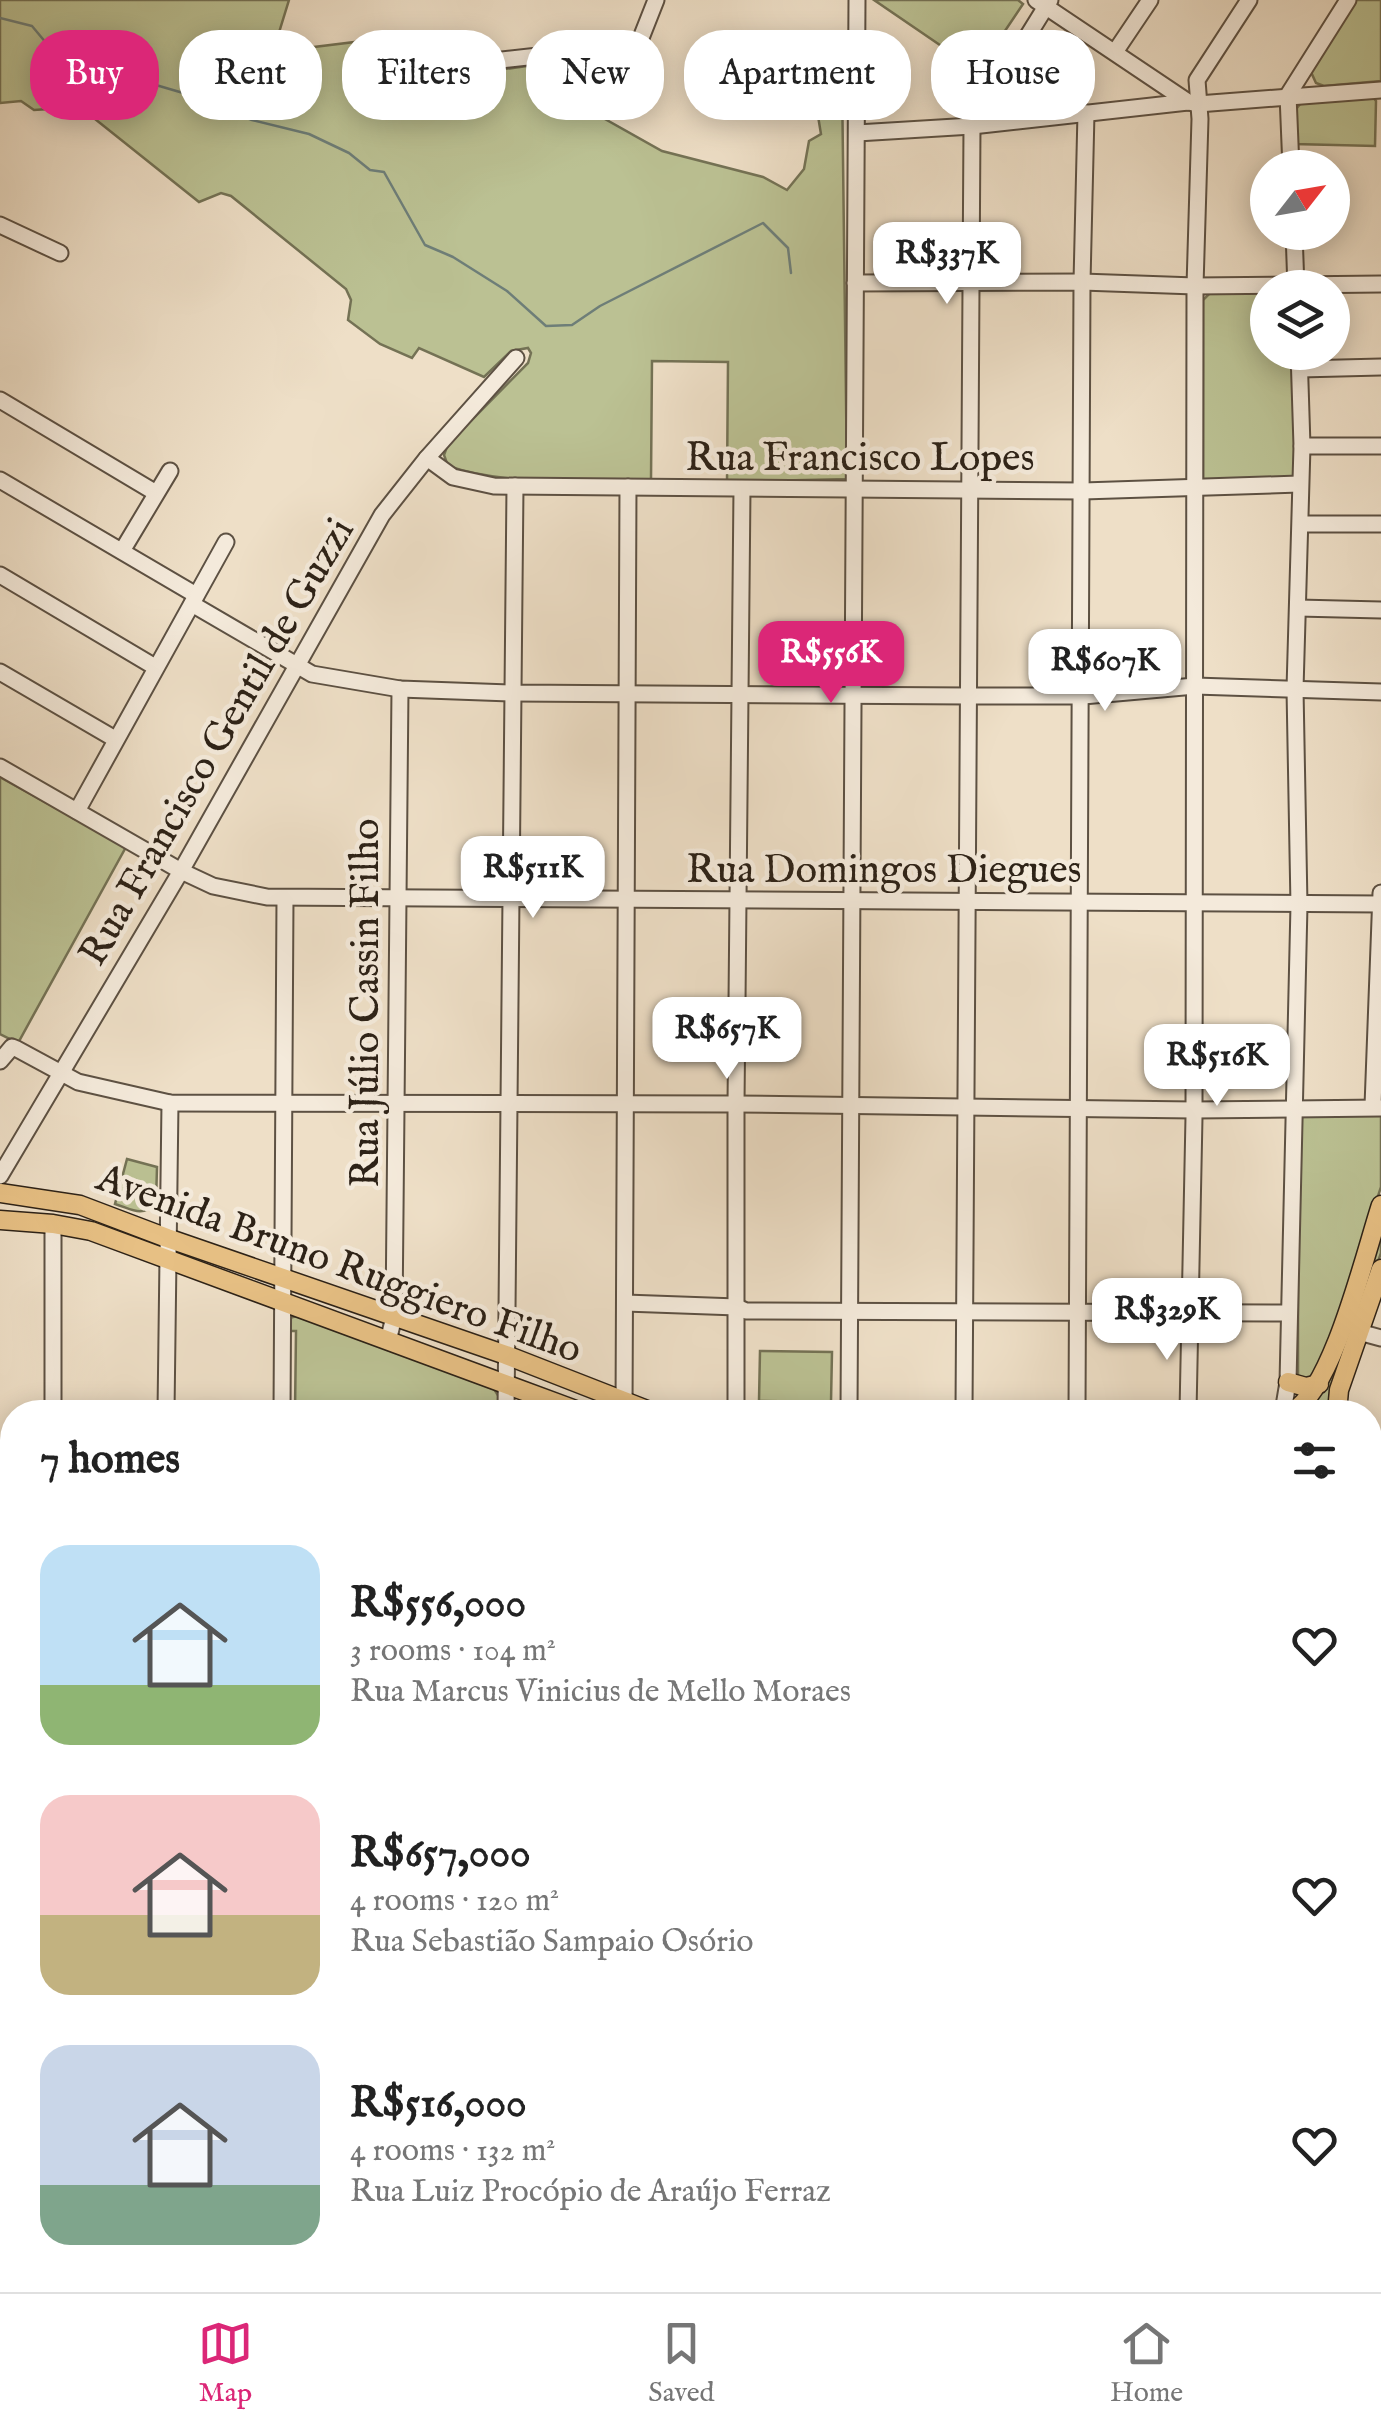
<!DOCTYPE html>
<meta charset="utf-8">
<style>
:root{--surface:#fff;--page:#f6f6f6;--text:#222;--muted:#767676;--line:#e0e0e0;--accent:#db2777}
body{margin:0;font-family:"IM FELL English",serif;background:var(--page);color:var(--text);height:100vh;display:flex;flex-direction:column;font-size:38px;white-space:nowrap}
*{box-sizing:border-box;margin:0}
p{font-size:32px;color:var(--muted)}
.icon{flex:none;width:55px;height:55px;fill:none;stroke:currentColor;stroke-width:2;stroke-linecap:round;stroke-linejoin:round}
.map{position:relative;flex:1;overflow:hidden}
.side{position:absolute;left:0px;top:1400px;width:1382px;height:892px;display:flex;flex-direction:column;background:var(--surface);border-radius:40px 40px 0 0;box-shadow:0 5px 25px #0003}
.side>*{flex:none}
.hud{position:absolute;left:30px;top:30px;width:1322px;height:90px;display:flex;gap:20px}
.needle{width:65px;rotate:59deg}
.controls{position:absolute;left:1250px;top:150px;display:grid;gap:20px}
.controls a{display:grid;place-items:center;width:100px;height:100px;border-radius:50%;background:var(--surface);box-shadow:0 5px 25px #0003;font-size:50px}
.price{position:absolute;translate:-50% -85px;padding:0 22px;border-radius:20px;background:#fff;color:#222;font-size:32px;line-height:65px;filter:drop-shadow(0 2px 5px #0008)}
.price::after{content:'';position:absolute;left:50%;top:60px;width:30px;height:22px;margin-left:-15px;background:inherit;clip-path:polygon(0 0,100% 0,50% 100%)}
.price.current{background:var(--accent);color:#fff}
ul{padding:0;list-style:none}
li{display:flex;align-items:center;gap:30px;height:250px;padding:0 40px}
li span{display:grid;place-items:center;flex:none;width:280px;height:200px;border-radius:30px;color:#555}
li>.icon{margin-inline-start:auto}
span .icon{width:120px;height:120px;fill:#fffc;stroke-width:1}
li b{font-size:42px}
h2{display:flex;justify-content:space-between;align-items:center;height:120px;padding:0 40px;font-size:42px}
.pill{padding:0 35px;border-radius:40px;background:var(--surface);box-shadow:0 5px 25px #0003;font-size:35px;line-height:90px}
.pill.current{background:var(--accent);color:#fff}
.dock{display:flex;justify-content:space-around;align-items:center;height:140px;border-top:2px solid var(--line);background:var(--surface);font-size:28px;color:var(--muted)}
.dock a{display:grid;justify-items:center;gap:5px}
.dock .current{color:var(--accent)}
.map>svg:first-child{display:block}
.green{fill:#bbc193;stroke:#747255;stroke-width:2.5}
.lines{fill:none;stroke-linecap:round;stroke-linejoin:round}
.stream{stroke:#6e7e78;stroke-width:2.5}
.minor-casing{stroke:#5d5143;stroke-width:19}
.major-casing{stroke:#2d2217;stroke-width:21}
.minor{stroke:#f4eadb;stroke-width:15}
.major{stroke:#e7c084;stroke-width:18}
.labels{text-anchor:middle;stroke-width:9;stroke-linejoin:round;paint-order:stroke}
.street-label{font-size:40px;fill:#2d2217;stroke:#f4eadb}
</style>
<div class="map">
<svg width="1381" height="2292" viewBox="0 0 1381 2292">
<rect width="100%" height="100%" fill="#eedfc7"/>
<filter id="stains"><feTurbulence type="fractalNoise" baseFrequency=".002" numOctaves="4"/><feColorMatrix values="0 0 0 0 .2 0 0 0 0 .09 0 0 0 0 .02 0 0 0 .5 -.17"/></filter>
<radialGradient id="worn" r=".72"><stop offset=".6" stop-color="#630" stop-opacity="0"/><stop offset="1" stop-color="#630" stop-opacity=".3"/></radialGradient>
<g class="green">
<path d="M0,0H289L273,52L412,35L418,81L527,66L557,92L662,151L763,177L787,190L804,169L809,141L821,134L818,116L823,84L842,79L847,479L727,482L728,362L652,361L651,480C587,479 508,487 448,466L444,455L448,444L528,363L531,353L528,348L511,351L484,377L419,348L412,358L380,344L348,320L351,300L346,289L231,196L221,193L199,202L80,107L34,110L21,101L0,103Z"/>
<path d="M874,0H1018L1023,4L978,71Z"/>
<path d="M1355,0H1381V81L1324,86L1316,83L1311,72Z"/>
<path d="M1372,96L1376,101L1375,146L1294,144L1293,113L1304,99Z"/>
<path d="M1211,292H1267L1268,352L1292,353L1297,471L1293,478L1203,482V300Z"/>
<path d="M0,777L126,847L18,1043L0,1034Z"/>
<path d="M1381,1113V1187L1323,1364L1311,1381L1298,1378V1122L1303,1116Z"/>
<path d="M127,1159L157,1167L156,1203C141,1218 132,1209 115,1204Z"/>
<path d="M1381,1221V1253L1341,1367L1330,1412H1301Z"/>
<path d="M299,1315L494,1389L501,1400L497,1412H295L296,1331H287L290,1318Z"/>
<path d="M760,1351L832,1352L831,1402L759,1401Z"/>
<path d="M1370,1931H1381V2111L1370,2110Z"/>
</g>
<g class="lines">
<path class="stream" d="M0,18L32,26L57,56L190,95L252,120L309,134L349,153L370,170L384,172L425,245L453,257L507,291L546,326L572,325L600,306L763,223L788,248L791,273"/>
<g class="minor-casing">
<g id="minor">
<path d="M1036,0L1188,102"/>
<path d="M1115,52L1150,0"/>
<path d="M438,67L628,46L641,38L656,0"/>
<path d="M857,133L972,126L1188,102L1198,104L1381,90"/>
<path d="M1291,168L1288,95L1348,0"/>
<path d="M0,225L60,253"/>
<path d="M1294,232L1296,288"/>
<path d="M855,283L1082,282L1195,286L1381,284"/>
<path d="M1300,369L1381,367"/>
<path d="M0,400L156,493"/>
<path d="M1302,446H1381"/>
<path d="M427,458L453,477L494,486L1083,491L1299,484"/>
<path d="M0,480L196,595"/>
<path d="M1301,524H1381"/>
<path d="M122,551L170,471"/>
<path d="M0,575L155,667"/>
<path d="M192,604L312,674L400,689L513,693L970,696H1083L1195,686L1381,692"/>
<path d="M1298,608L1381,610"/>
<path d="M0,672L115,739"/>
<path d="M0,767L181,871L213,886L267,897L1381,904"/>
<path d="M77,811L226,542"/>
<path d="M0,1061L12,1047L17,1049L78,1082L170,1103L736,1104L1194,1110L1381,1108"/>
<path d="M1373,1106L1381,893"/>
<path d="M0,1176L181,871L382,515L427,458L516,358"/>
<path d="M625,1303L737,1307L746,1311L1289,1313"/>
<path d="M1359,1332L1381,1338"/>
<path d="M388,1341L394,1317L400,689"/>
<path d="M53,1412V1224"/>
<path d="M166,1412L170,1103"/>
<path d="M282,1412L285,898"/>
<path d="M506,1412L515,486"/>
<path d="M624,1412L628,487"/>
<path d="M736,1412V1104L742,489"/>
<path d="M849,1412L857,0"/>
<path d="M964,1412L972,126L1050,0"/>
<path d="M1077,1412L1082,282L1086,113"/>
<path d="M1188,1412L1194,1117L1195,286L1200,119L1197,80L1249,0"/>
<path d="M1283,1412L1288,1382L1299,905L1295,689L1302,446L1299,352"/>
<path d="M1370,1471L1381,1472"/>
<path d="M1370,1502L1381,1496"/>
<path d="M0,1506H12"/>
<path d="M1370,1651L1381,1649"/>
<path d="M0,1714H12"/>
<path d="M0,1917H12"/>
<path d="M1370,1921H1381"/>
<path d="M0,2124H12"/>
<path d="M1370,2127H1381"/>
<path d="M50,2280V2292"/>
<path d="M276,2280V2292"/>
<path d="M733,2280V2292"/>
<path d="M1091,2280L1092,2292"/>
<path d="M1204,2280L1205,2292"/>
<path d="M162,2292V2280"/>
<path d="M390,2292V2280"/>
<path d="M502,2292V2280"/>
<path d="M618,2292L619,2280"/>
<path d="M847,2292V2280"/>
<path d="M962,2292V2280"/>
</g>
</g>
<g class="major-casing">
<g id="major">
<path d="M0,1193L80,1205L167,1238L506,1355L652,1412"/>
<path d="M0,1220L53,1224L91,1231L581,1412"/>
<path d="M1288,1382L1306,1387L1319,1384"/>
<path d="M1292,1412C1333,1389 1365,1254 1381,1205"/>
<path d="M1337,1412L1339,1390L1381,1269"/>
<path d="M1370,1720L1381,1769"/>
<path d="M1342,2280L1343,2292"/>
</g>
</g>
<use href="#minor" class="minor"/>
<use href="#major" class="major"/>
</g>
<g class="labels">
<g class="street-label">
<text x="860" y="470">Rua Francisco Lopes</text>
<text transform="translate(215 741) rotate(-60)" y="14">Rua Francisco Gentil de Guzzi</text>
<text x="884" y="882">Rua Domingos Diegues</text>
<text transform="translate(364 1003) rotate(-90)" y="14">Rua Júlio Cassin Filho</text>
<text transform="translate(340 1262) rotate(20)" y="14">Avenida Bruno Ruggiero Filho</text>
</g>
</g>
<rect width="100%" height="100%" filter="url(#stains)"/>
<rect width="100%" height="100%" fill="url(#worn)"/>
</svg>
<div class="controls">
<a><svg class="needle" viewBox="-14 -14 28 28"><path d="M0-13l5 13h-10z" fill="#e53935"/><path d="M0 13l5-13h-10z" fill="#767676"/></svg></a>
<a><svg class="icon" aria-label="layers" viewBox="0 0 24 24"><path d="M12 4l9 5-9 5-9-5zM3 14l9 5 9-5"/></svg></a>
</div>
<b class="price" style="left:947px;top:307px">R$337K</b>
<b class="price current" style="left:831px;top:706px">R$556K</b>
<b class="price" style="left:1105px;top:714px">R$607K</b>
<b class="price" style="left:533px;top:921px">R$511K</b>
<b class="price" style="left:727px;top:1082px">R$657K</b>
<b class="price" style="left:1217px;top:1109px">R$516K</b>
<b class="price" style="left:1167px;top:1363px">R$329K</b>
<div class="hud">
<a class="pill current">Buy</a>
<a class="pill">Rent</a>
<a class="pill">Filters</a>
<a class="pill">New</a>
<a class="pill">Apartment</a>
<a class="pill">House</a>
</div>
<section class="side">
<h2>7 homes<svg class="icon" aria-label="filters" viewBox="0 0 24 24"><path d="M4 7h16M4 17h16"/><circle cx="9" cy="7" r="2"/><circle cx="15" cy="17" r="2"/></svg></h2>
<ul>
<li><span style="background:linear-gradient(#bfe0f5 70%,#8fb573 0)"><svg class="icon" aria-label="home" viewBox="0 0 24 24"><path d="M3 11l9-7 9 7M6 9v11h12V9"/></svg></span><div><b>R$556,000</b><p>3 rooms · 104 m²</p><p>Rua Marcus Vinicius de Mello Moraes</p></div><svg class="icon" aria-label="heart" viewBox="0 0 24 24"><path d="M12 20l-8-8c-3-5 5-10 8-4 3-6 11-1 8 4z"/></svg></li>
<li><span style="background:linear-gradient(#f6c9c9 60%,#c2b280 0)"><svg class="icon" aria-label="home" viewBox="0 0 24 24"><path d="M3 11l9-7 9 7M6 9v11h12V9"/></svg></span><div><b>R$657,000</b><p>4 rooms · 120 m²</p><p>Rua Sebastião Sampaio Osório</p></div><svg class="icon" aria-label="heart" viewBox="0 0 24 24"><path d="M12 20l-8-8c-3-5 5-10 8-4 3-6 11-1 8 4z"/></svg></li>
<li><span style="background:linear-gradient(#c9d6e8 70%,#7fa58c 0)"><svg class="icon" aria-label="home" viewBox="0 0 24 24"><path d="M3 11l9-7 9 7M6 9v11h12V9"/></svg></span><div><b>R$516,000</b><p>4 rooms · 132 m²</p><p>Rua Luiz Procópio de Araújo Ferraz</p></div><svg class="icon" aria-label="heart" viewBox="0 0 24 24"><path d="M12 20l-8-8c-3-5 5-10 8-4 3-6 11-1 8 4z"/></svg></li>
</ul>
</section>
</div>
<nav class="dock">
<a class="current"><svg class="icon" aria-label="map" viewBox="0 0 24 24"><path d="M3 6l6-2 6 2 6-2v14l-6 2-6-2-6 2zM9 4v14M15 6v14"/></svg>Map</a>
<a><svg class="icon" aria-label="saved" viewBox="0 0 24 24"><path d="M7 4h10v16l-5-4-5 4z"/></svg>Saved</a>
<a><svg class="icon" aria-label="home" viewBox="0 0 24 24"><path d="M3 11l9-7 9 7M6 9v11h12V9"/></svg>Home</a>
</nav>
